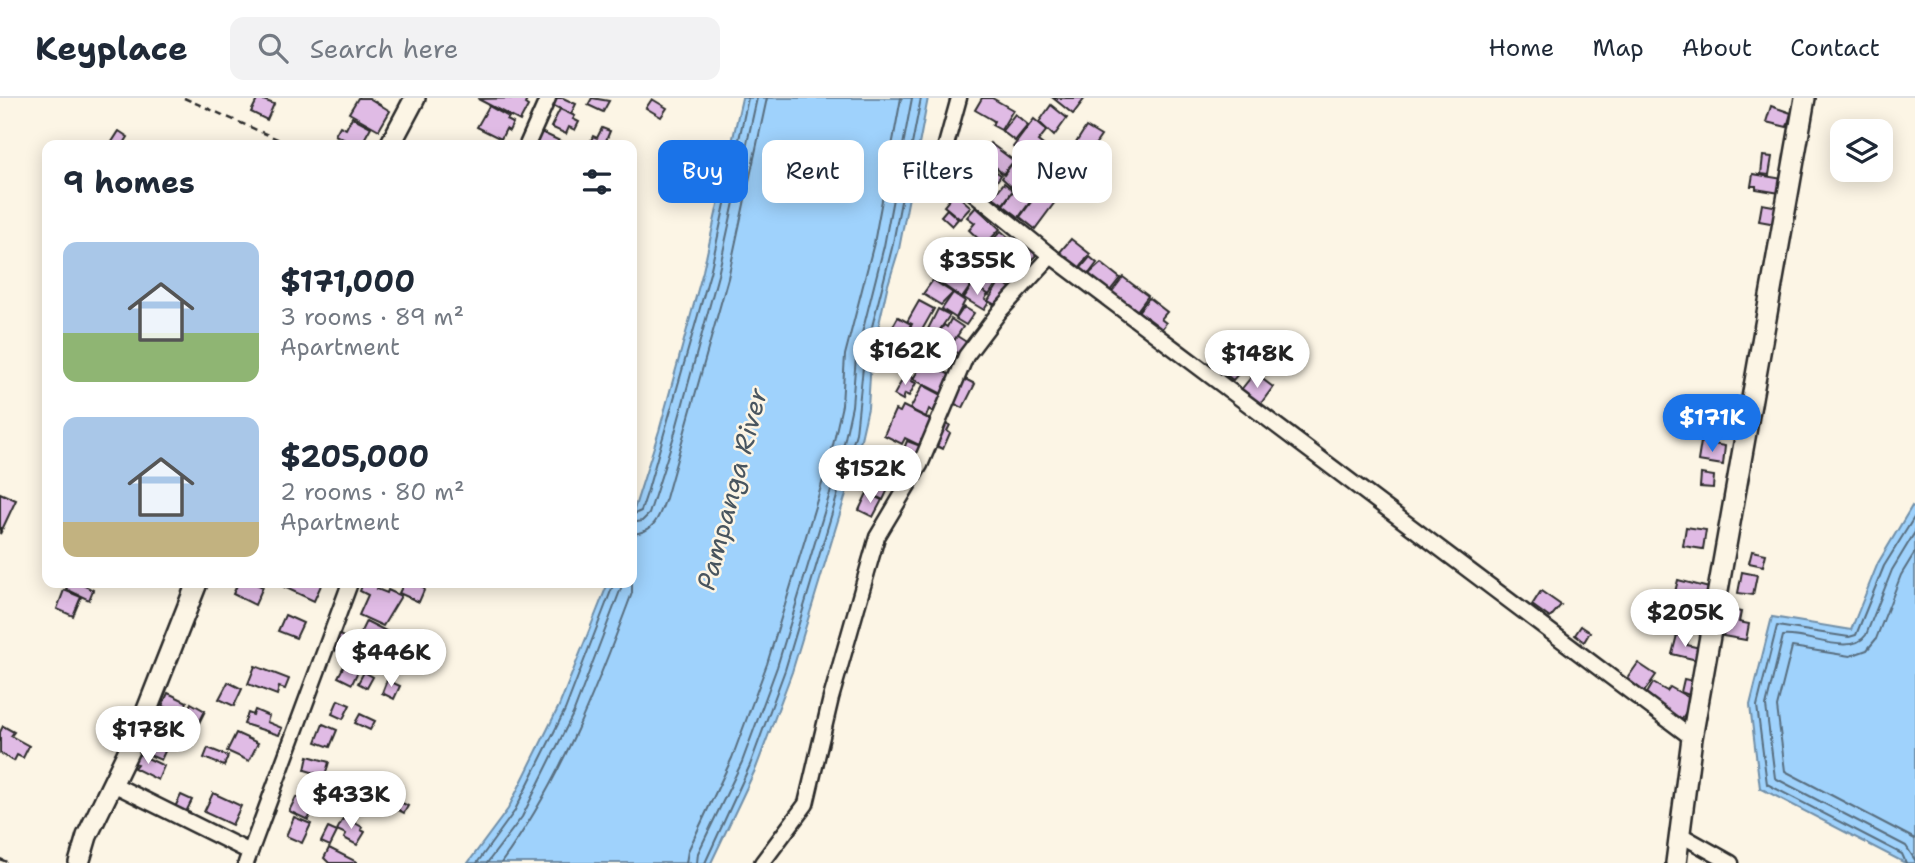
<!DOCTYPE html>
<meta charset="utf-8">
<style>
:root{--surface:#fff;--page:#f2f2f3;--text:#1f2937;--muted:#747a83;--line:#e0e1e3;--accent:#1a73e8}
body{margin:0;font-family:"Shantell Sans",sans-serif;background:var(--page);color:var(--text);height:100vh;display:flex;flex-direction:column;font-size:26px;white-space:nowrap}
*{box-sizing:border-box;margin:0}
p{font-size:23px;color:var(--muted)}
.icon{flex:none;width:38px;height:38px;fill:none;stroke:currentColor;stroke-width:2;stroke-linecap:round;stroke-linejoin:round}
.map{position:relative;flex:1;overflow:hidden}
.sheet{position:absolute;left:42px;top:42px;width:595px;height:448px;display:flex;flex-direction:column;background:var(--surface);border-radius:14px;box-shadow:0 4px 18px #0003}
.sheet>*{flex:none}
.banner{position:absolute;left:658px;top:42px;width:665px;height:63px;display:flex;gap:14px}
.buttons{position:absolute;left:1830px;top:21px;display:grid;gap:14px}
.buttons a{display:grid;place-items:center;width:63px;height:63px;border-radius:14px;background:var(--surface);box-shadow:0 4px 18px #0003;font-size:35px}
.price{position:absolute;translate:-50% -60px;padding:0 16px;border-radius:24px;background:#fff;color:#222;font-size:23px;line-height:46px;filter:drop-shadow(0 2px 4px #0008)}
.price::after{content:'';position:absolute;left:50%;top:42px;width:21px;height:16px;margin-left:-10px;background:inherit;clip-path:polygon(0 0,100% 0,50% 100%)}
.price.on{background:var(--accent);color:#fff}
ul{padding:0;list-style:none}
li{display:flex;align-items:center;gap:21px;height:175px;padding:0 21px}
li span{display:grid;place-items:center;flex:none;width:196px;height:140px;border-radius:14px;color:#555}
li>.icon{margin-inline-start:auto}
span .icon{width:84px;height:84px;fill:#fffc;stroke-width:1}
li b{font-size:30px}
h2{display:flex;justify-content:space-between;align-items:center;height:84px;padding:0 21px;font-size:30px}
.chip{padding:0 24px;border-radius:14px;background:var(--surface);box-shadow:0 4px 18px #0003;font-size:24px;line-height:63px}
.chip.on{background:var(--accent);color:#fff}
header{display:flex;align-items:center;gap:42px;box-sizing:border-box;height:98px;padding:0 35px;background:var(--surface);border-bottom:2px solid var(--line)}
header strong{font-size:33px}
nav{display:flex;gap:38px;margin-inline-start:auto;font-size:24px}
.search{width:490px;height:63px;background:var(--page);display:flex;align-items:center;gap:18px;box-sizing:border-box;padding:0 24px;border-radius:14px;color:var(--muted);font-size:26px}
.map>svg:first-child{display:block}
.water{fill:#9fd2fc;stroke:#718fa8;stroke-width:2}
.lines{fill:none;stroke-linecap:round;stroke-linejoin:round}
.shore{stroke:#596e7f;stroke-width:2}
.building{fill:#e0bbe5;stroke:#2b2b2b;stroke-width:2}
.street-casing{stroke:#2b2b2b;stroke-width:19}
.secondary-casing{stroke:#2b2b2b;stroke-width:24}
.path{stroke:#2b2b2b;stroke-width:2.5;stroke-dasharray:7 5;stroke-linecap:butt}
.street{stroke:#fcf5e5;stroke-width:14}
.secondary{stroke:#fcf5e5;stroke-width:19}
.labels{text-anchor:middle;stroke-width:5;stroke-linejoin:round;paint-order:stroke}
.water-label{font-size:26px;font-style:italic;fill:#48555f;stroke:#fcf5e5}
</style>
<header>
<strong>Keyplace</strong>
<div class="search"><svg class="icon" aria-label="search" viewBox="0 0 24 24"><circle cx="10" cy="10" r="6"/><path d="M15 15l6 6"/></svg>Search here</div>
<nav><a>Home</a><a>Map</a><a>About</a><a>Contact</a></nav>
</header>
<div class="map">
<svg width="1915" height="765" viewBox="0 0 1915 765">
<rect width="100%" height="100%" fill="#fcf5e5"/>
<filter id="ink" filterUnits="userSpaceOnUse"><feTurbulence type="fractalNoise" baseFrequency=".0143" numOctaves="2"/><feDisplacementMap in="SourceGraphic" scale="14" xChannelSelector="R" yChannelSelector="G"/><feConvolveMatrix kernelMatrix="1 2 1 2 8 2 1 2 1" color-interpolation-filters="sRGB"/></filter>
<g filter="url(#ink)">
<g class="water">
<path d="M742,0H928L899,151L887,190L871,262L868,310L856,363L792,574L756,670L711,765H468L508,711L559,608L608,485H632V418L659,333L703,173Z"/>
<path d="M1912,408L1915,410V765H1905L1760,690L1750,607L1772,519L1851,532L1878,465Z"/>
</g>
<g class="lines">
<g class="shore">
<path d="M632,417L641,413L647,395L710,175L748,0"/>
<path d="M632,425L642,423L649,416L674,338L718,177L757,0"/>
<path d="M1915,434L1892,472L1866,537C1851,559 1806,535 1783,538L1766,608L1775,680L1906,748L1915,762"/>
<path d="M632,436C654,435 659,419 666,400L728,180L767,0"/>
<path d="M1915,454L1901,477L1876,541L1867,552L1850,558L1792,549L1777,609L1785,673L1915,741"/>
<path d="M477,765L514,714L565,612L614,485"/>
<path d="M487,765L522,719L573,616L623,485"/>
<path d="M501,765C560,685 597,589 632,495V477"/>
<path d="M686,765L688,753L732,660L767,566L831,356L842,307L845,257L874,145L901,0"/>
<path d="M697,765L698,755L742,664L777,569L841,359L852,308L856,259L884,148L912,0"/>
<path d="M705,765L750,667L785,572L856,335L864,260L892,150L921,0"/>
<path d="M1906,765L1902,756L1767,686L1757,608L1777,528L1849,539L1856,537L1884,468L1915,418"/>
</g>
</g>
<g class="building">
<path d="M258,0L274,6L267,22L251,14Z"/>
<path d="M358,0H369L390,13L379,32L349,15Z"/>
<path d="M523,0L527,2L525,6L528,8L520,23L478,1Z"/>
<path d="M555,0H563L576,6L571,16L552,7Z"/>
<path d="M592,0L609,3L603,14L588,7Z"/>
<path d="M982,0H992L1013,12L1001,32L992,27L994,23L975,12Z"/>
<path d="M1053,0H1085L1073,16Z"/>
<path d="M652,1L667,10L661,19L646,10Z"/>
<path d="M1051,7L1067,20L1054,38L1039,24Z"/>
<path d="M489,8L509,19L507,22L513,25L509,33L506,31L501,41L477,29Z"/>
<path d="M1771,8L1791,15L1787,29L1766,24Z"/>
<path d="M560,11L575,18L573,21L579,24L575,32L569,29L566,36L551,29Z"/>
<path d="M1015,16L1028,27L1015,43L1002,33Z"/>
<path d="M352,19L371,29L361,47H355L335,37L340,28L346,31Z"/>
<path d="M1034,21L1047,32L1038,43L1056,57L1046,69L1037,63L1035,66L1013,49Z"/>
<path d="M1086,29L1101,38L1088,57L1074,48Z"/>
<path d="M602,30L610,33L605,45L606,47H589L593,38L597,40Z"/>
<path d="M119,33L128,39L123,47H110Z"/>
<path d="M541,34L560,43L558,47H536Z"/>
<path d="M990,45L1014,63L1003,76L981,57Z"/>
<path d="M968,54L978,60L968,79L957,72Z"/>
<path d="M1763,58L1772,59L1769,77L1761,76Z"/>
<path d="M983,60L997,70L995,73L1001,77L989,95L982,89L979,93L966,83Z"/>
<path d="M1068,61L1075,65L1068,79L1061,75Z"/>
<path d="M1015,66L1026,75L1014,91L1002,80L1011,67Z"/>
<path d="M1753,76L1783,81L1780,95L1756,91V88H1751Z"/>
<path d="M1022,81L1038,93L1019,119L1003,107Z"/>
<path d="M1004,85L1013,92L1003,106L993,99Z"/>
<path d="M1043,88L1058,100L1035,131L1020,119Z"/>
<path d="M955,95L971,109L960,121L944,108Z"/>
<path d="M1762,106L1779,109L1776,126L1759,123Z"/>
<path d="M976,109L1000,131L985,147L969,132L975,125L967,119Z"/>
<path d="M947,111L958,121L952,128L941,118Z"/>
<path d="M1001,133L1014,144L997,163L984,151Z"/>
<path d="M1021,140L1038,155L1013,182L996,167Z"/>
<path d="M1071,141L1090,156L1079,170L1059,155Z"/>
<path d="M960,155L982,167L970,185L954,174L959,167L954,163Z"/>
<path d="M1090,159L1097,165L1088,177L1080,171Z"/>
<path d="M939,165L972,186L962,200L930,178Z"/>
<path d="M1101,165L1120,180L1109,194L1088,177Z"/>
<path d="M983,171L999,181L989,197L973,187Z"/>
<path d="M1123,179L1148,198L1133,218L1108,199Z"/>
<path d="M933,182L953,195L941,207L923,196Z"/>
<path d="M1000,183L1011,190L999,209L988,203Z"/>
<path d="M972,187L988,196L985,201L989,204L984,212L964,200Z"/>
<path d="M953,195L965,203L956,220L942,211Z"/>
<path d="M1149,200L1167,214L1161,221L1166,225L1158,236L1134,219Z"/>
<path d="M919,203L934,211L922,232L920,231L917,235L910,230L912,226L907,224Z"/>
<path d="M964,209L974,215L966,227L956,221Z"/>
<path d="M938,211L950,217L937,236L928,231Z"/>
<path d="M898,219L911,226L903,242L889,235Z"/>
<path d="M951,221L963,229L950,249L936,239L944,227L947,229Z"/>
<path d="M915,234L943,245L940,258L937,256L934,262L907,248Z"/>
<path d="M957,238L968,245L961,258L950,250Z"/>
<path d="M1221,247L1240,261L1234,270L1240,274L1233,282L1209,264Z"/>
<path d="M928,265L952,278L942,296L913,281L920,269L925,271Z"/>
<path d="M906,275L913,279L911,283L916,285L909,298L905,296L903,302L894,297Z"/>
<path d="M1252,278L1259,283L1261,280L1273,289L1259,308L1240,293Z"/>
<path d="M961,279L975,286L963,310L949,303Z"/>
<path d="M923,287L942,297L933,314L929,311L926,319L910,311Z"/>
<path d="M903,308L935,324L925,343L921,342L919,347L905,340L902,346L884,337L895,312L900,314Z"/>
<path d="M943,324L950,327L947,333L950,335L943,351L932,346Z"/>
<path d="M907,343L923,349L911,376L896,370Z"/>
<path d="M1701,344L1725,348L1723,367L1698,363Z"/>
<path d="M885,350L901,357L895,372L878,365Z"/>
<path d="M876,375L892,383L883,402L867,394Z"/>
<path d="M1701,376L1714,378L1713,390L1700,389Z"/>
<path d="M0,395L16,402L0,436Z"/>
<path d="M867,395L882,402L873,419L859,412Z"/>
<path d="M1686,429L1706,432L1703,451L1683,448Z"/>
<path d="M1752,453L1766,456L1763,468L1749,465Z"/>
<path d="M1742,474L1757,477L1753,497L1738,495Z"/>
<path d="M1678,482L1713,491L1709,507L1674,498Z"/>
<path d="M69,485H79L93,492L89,502L66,491Z"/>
<path d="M238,485H254L263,489L255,507L233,496Z"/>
<path d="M286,485H322L314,503L284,489Z"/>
<path d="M363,485H376L379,486L377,491L387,495L388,492L401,498L383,528L359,517L368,497L360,493Z"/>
<path d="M404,485H414L425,490L419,504L399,495Z"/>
<path d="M64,492L81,499L73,518L57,511Z"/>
<path d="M1541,493L1561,507L1550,520L1532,507Z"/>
<path d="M1728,511L1741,514L1739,524L1749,526L1746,542L1723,538Z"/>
<path d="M285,517L303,525L296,540L278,533Z"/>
<path d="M366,523L398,539L387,563L354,548Z"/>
<path d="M1581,528L1590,534L1584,544L1575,537Z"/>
<path d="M340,537L349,542L342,556L333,551Z"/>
<path d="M1677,537L1689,540L1687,547L1700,550L1697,562L1672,556Z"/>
<path d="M347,562L360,569L352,586L338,579Z"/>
<path d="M1638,565L1656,577L1642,597L1624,585Z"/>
<path d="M255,568L289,581L285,591L279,589L277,597L248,586Z"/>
<path d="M364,574L373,579L367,590L358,585Z"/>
<path d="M1684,581L1693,583L1689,597L1681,594Z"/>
<path d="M387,582L400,588L394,601L382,595Z"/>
<path d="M228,584L242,591L234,608L219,601Z"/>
<path d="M1653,585L1667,593L1670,589L1693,602L1680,624L1645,599Z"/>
<path d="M168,595L187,604L181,617L162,608Z"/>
<path d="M338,602L350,607L343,621L332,616Z"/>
<path d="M191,605L205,613L198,627L184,620Z"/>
<path d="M163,611L188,623L183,634L157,623Z"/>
<path d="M255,612L269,618L267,624L282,630L279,637L244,626L248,615L253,617Z"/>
<path d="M360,616L375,623L370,632L355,625Z"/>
<path d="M323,626L337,632L330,649L316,644Z"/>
<path d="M3,628L14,634L11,638L29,648L23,660L17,657L14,663L0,655V634Z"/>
<path d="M164,628L173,633L166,649L157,644Z"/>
<path d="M236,635L258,645L249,663L227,653Z"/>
<path d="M153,642L167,649L161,662L147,656Z"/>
<path d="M208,650L228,658L224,668L204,660Z"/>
<path d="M137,655L164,668L158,682L134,670L137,666L133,664Z"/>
<path d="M308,658L329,664L325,678L305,672Z"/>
<path d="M213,695L241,708L232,727L204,714Z"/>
<path d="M181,697L192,702L186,714L175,709Z"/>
<path d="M389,698L408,708L404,715L385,705Z"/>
<path d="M296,699L315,708L308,722L289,713Z"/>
<path d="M294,719L311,726L302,745L286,738Z"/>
<path d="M344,719L362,729L361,732L365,734L357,747L344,740L346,736L337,732Z"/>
<path d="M328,730L337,734L330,748L321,744Z"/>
<path d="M329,750L357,764V765H329L324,760Z"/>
</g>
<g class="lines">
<g class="street-casing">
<g id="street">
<path d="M959,0L941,65L944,71L1051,158L1692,640"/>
<path d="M527,47L548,0"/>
<path d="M113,686L250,754"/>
<path d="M1681,737L1731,765"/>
<path d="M246,765L350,485"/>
<path d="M762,765L806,706L831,600L877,439L920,367L966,258L1000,213L1051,158"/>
</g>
</g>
<g class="secondary-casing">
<g id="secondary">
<path d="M390,47L415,0"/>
<path d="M79,765L87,738L141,627L197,485"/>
<path d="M1676,765L1692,640L1805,0"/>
</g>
</g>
<g class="path">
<path d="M184,0L291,47"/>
<path d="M0,761L9,765"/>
</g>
<use href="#street" class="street"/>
<use href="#secondary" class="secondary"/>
</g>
</g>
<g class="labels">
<g class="water-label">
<text transform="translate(732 391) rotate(-75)" y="9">Pampanga River</text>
</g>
</g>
</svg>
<div class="buttons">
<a><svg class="icon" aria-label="layers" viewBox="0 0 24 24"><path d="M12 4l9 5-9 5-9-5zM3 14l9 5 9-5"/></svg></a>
</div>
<b class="price" style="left:977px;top:199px">$355K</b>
<b class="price" style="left:905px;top:289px">$162K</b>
<b class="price" style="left:1257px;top:292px">$148K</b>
<b class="price on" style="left:1712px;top:356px">$171K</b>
<b class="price" style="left:870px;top:407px">$152K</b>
<b class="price" style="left:1685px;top:551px">$205K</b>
<b class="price" style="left:391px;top:591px">$446K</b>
<b class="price" style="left:148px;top:668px">$178K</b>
<b class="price" style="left:351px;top:733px">$433K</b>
<div class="banner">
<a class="chip on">Buy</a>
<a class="chip">Rent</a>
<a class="chip">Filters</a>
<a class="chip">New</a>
</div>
<section class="sheet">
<h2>9 homes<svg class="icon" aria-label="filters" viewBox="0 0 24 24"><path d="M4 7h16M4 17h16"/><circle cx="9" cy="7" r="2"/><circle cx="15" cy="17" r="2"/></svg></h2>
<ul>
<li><span style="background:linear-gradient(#a9c7e8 65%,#8fb573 0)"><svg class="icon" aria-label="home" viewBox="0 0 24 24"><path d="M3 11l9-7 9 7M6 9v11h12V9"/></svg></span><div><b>$171,000</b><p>3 rooms · 89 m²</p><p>Apartment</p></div></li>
<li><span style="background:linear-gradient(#a9c7e8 75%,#c2b280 0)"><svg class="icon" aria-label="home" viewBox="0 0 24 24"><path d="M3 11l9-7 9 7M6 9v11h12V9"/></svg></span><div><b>$205,000</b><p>2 rooms · 80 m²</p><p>Apartment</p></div></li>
</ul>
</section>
</div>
